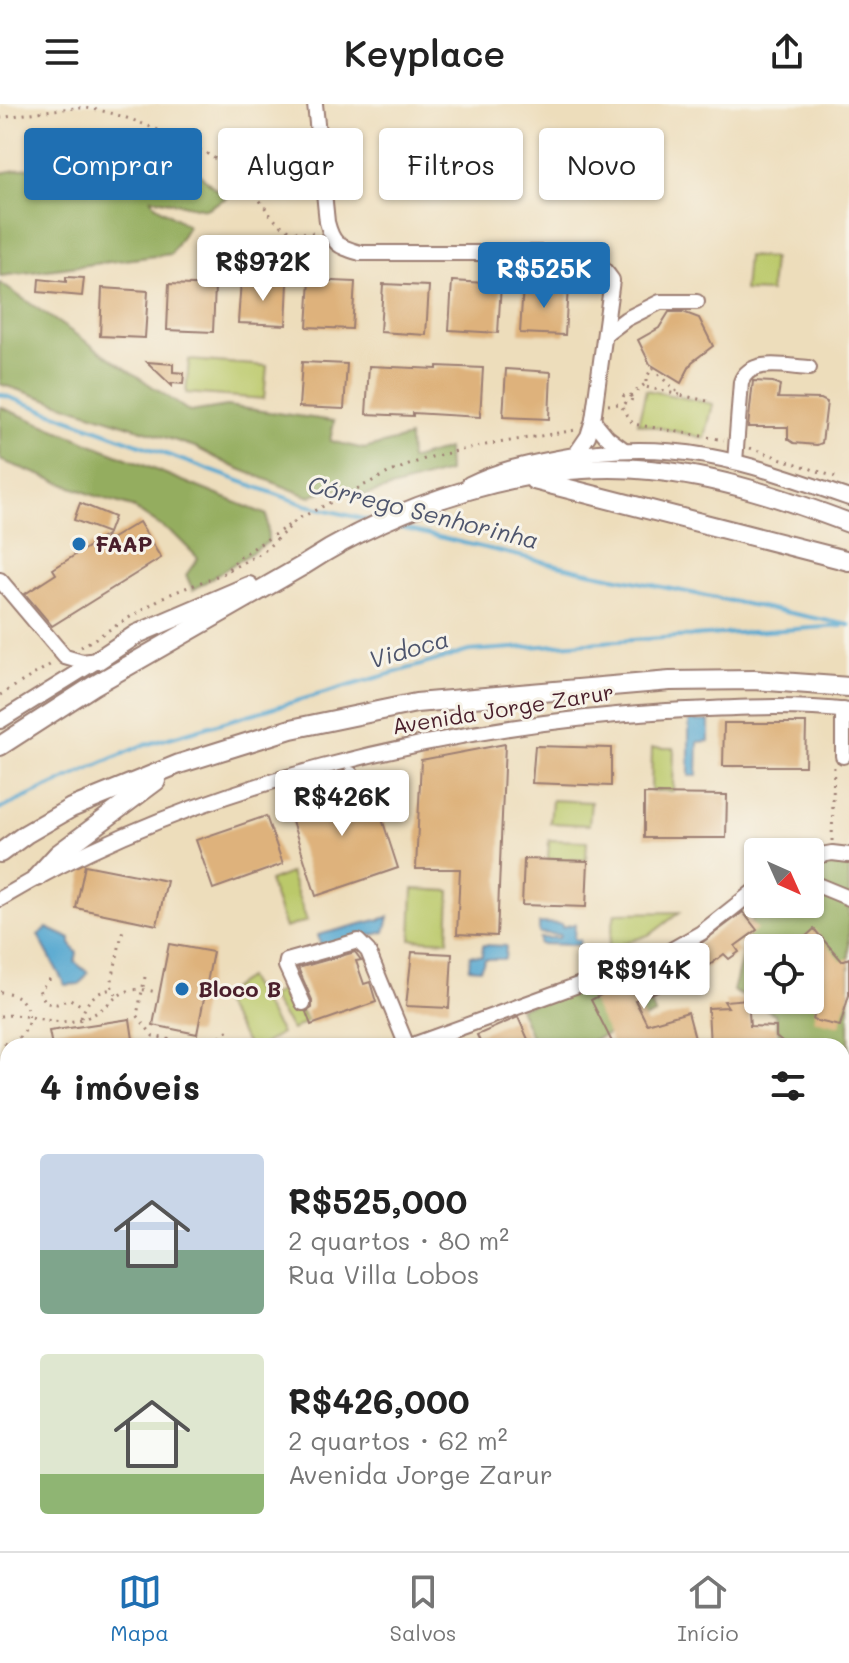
<!DOCTYPE html>
<html lang="pt">
<meta charset="utf-8">
<style>
:root{--surface:#fff;--page:#f6f6f6;--text:#222;--muted:#767676;--line:#e0e0e0;--accent:#1f6fb2}
body{margin:0;font-family:Mali,sans-serif;background:var(--page);color:var(--text);height:100vh;display:flex;flex-direction:column;font-size:30px;white-space:nowrap}
*{box-sizing:border-box;margin:0}
p{font-size:26px;color:var(--muted)}
.icon{flex:none;width:44px;height:44px;fill:none;stroke:currentColor;stroke-width:2;stroke-linecap:round;stroke-linejoin:round}
.map{position:relative;flex:1;overflow:hidden}
.drawer{position:absolute;left:0px;top:934px;width:850px;height:514px;display:flex;flex-direction:column;background:var(--surface);border-radius:24px 24px 0 0;box-shadow:0 2px 6px #0004}
.drawer>*{flex:none}
.guide{position:absolute;left:24px;top:24px;width:802px;height:72px;display:flex;gap:16px}
.needle{width:52px;rotate:135deg}
.buttons{position:absolute;left:744px;top:734px;display:grid;gap:16px}
.buttons a{display:grid;place-items:center;width:80px;height:80px;border-radius:8px;background:var(--surface);box-shadow:0 2px 6px #0004;font-size:40px}
.price{position:absolute;translate:-50% -68px;padding:0 18px;border-radius:8px;background:#fff;color:#222;font-size:26px;line-height:52px;filter:drop-shadow(0 2px 4px #0008)}
.price::after{content:'';position:absolute;left:50%;top:48px;width:24px;height:18px;margin-left:-12px;background:inherit;clip-path:polygon(0 0,100% 0,50% 100%)}
.price.active{background:var(--accent);color:#fff}
ul{padding:0;list-style:none}
li{display:flex;align-items:center;gap:24px;height:200px;padding:0 40px}
li span{display:grid;place-items:center;flex:none;width:224px;height:160px;border-radius:8px;color:#555}
li>.icon{margin-inline-start:auto}
span .icon{width:96px;height:96px;fill:#fffc;stroke-width:1}
li b{font-size:34px}
h2{display:flex;justify-content:space-between;align-items:center;height:96px;padding:0 40px;font-size:34px}
.chip{padding:0 28px;border-radius:8px;background:var(--surface);box-shadow:0 2px 6px #0004;font-size:28px;line-height:72px}
.chip.active{background:var(--accent);color:#fff}
header{display:flex;justify-content:space-between;align-items:center;height:104px;padding:0 40px;background:var(--surface);font-size:36px;font-weight:600}
.dock{display:flex;justify-content:space-around;align-items:center;height:112px;border-top:2px solid var(--line);background:var(--surface);font-size:22px;color:var(--muted)}
.dock a{display:grid;justify-items:center;gap:4px}
.dock .active{color:var(--accent)}
.map>svg:first-child{display:block}
.green{fill:#bbc96b;stroke:#82744b;stroke-width:2}
.forest{fill:#94ad5f;stroke:#6f6645;stroke-width:2;fill-rule:evenodd}
.water{fill:#55a7d0;stroke:#50637e;stroke-width:2}
.lines{fill:none;stroke-linecap:round;stroke-linejoin:round}
.stream{stroke:#55a7d0;stroke-width:4}
.building{fill:#deb27c}
.minor-casing{stroke:#9c7e73;stroke-width:18}
.major-casing{stroke:#9c7e73;stroke-width:22}
.path{stroke:#9c7e73;stroke-width:3;stroke-dasharray:2 6;stroke-linecap:butt}
.minor{stroke:#fff;stroke-width:14}
.major{stroke:#fff;stroke-width:18}
.poi-dot{fill:#1f6fb2;stroke:#f7f3e8;stroke-width:3}
.labels{text-anchor:middle;stroke-width:6;stroke-linejoin:round;paint-order:stroke}
.poi-label{font-size:22px;font-weight:bold;fill:#4a1f2b;stroke:#f7f3e8;text-anchor:start}
.street-label{font-size:22px;fill:#4a1f2b;stroke:#f7f3e8}
.water-label{font-size:24px;font-style:italic;fill:#4e556d;stroke:#f7f3e8}
</style>
<header><svg class="icon" aria-label="menu" viewBox="0 0 24 24"><path d="M4 6h16M4 12h16M4 18h16"/></svg>Keyplace<svg class="icon" aria-label="share" viewBox="0 0 24 24"><path d="M12 15V3M7 8l5-5 5 5M5 13v7h14v-7"/></svg></header>
<div class="map">
<svg width="849" height="1447" viewBox="0 0 849 1447">
<rect width="100%" height="100%" fill="#f7f3e8"/>
<filter id="ink" filterUnits="userSpaceOnUse"><feTurbulence type="fractalNoise" baseFrequency=".0125" numOctaves="2"/><feDisplacementMap in="SourceGraphic" scale="16" xChannelSelector="R" yChannelSelector="G"/><feConvolveMatrix kernelMatrix="1 2 1 2 8 2 1 2 1" color-interpolation-filters="sRGB"/></filter>
<filter id="wash" filterUnits="userSpaceOnUse"><feTurbulence type="fractalNoise" baseFrequency=".006" numOctaves="4" result="noise"/><feDisplacementMap in="SourceGraphic" scale="32" xChannelSelector="R" yChannelSelector="G"/><feGaussianBlur stdDeviation="1.8" result="paint"/><feColorMatrix in="noise" values="0 0 0 0 0 0 0 0 0 0 0 0 0 0 0 0 0 1.4 0 .05"/><feComposite in="paint" operator="in"/></filter>
<g filter="url(#wash)">
<rect width="100%" height="100%" fill="#edddbb"/>
<g class="green">
<path d="M747,152L773,154L770,188L744,187Z"/>
<path d="M189,256L267,262L264,295L186,289Z"/>
<path d="M646,286L713,300L705,334L638,319Z"/>
<path d="M652,644H674L673,687H651Z"/>
<path d="M552,696L591,698L589,721L550,719Z"/>
<path d="M549,736L587,737L586,756L548,755Z"/>
<path d="M290,769L307,817L285,824L269,777Z"/>
<path d="M413,785L450,787L448,837L411,835Z"/>
<path d="M680,808L651,830L608,845L615,809Z"/>
<path d="M247,874L281,929L261,942H249L218,893Z"/>
<path d="M285,884L307,917L292,926L270,893Z"/>
<path d="M8,1198V1275L0,1276V1200Z"/>
</g>
<g class="forest">
<path d="M32,63L55,79L114,63L129,74L198,69L226,94L206,105L151,94L155,101L188,122L171,150L0,172V69Z"/>
<path d="M0,179L190,308L227,302L334,317L330,337L364,345L409,333L410,356L447,345L448,368L366,391L327,385L310,393L232,362L195,343L0,280Z"/>
<path d="M0,303L267,411L268,438L193,486L186,471L198,454L177,433L132,403L93,391L0,356Z"/>
<path d="M810,753L836,754L849,764V1008L842,999V942H781L775,910L733,887L758,794V800H810ZM758,844H810V896H758Z"/>
<path d="M638,867L655,910L579,942H517L532,935L519,904Z"/>
<path d="M0,1061L8,1069V1170L0,1174Z"/>
</g>
<g class="water">
<path d="M689,617H709V637L698,638L697,672H689Z"/>
<path d="M389,813L385,828L321,844L318,831Z"/>
<path d="M539,819L562,820V823L575,820L574,835L580,836L579,841L539,840V834H559L560,831L539,829Z"/>
<path d="M47,824L71,835V841L77,849L75,858L88,869L80,880L65,881L38,831Z"/>
<path d="M483,841L506,842L505,855H485L480,865L469,864L470,851L482,852Z"/>
</g>
<g class="lines">
<g class="stream">
<path d="M0,290L306,401L372,417"/>
<path d="M392,422L579,466L849,521"/>
<path d="M0,705L138,643L469,547L842,522"/>
</g>
</g>
<g id="blocks">
<g class="building">
<path d="M66,173L84,174L82,192L38,188L39,175L66,178Z"/>
<path d="M241,176L288,178L286,221L238,219Z"/>
<path d="M310,176L355,178L352,225L307,223Z"/>
<path d="M452,177L501,180L498,229L449,226Z"/>
<path d="M169,180L215,182L213,228L167,226Z"/>
<path d="M383,180L429,182L426,231L380,228Z"/>
<path d="M523,181L568,183L565,231L520,229Z"/>
<path d="M102,184L148,187L145,234L100,232Z"/>
<path d="M669,208H683L699,214L713,242L692,258L681,279L650,260L638,236L659,224Z"/>
<path d="M147,258L173,260V268L184,269L183,280L172,279V282Z"/>
<path d="M302,258L347,260L344,305L299,303Z"/>
<path d="M369,262L437,265V262L483,264L480,313L413,309V312L366,310Z"/>
<path d="M506,265L551,268L549,315L503,313Z"/>
<path d="M753,277L773,278L780,281L778,294L821,295L827,298L822,339L817,341L794,339L788,335V323H748Z"/>
<path d="M80,399L114,413L108,429L74,416Z"/>
<path d="M139,418L161,454L52,522L25,490L56,470L53,465L107,431L104,439Z"/>
<path d="M724,619H806L805,662H723Z"/>
<path d="M505,640L497,832L457,830L460,765H416L421,656Z"/>
<path d="M535,642L611,644V682L532,679Z"/>
<path d="M369,675L398,764L316,792L287,702L345,683L351,689H358L363,683L364,677Z"/>
<path d="M644,690L727,691L726,734H644Z"/>
<path d="M266,712L283,760L213,785L196,736Z"/>
<path d="M524,755L588,757L586,803L522,801Z"/>
<path d="M85,761L167,777L157,821L76,804Z"/>
<path d="M743,808L757,826L735,842L739,848L729,855L724,850L706,864L692,846Z"/>
<path d="M814,825L842,857L849,854V891L840,922L813,916L823,873L810,859V844H793Z"/>
<path d="M169,840L213,848L197,930L153,921Z"/>
<path d="M355,848L361,856L356,857L364,880L370,878L376,898L311,921L306,908L312,904V896L298,864Z"/>
<path d="M412,848L452,850L449,904L406,902Z"/>
<path d="M681,855L688,875L635,896L647,920L688,908L697,942H614L591,896L641,870Z"/>
<path d="M748,895L750,922L776,923V933L787,942H710L708,904L728,903L724,897Z"/>
<path d="M518,913L531,942H482L477,931Z"/>
<path d="M130,915L134,942H52L49,927Z"/>
</g>
</g>
</g>
<g filter="url(#ink)">
<use href="#blocks" fill-opacity="0" stroke="#9c7e73" stroke-width="2"/>
<g class="lines">
<g class="minor-casing">
<g id="minor">
<path d="M315,0L327,118C333,141 338,142 360,149H573C593,154 601,160 612,176L593,316L588,332L575,351"/>
<path d="M605,231L626,215L660,198H697"/>
<path d="M593,316L607,333L623,345"/>
<path d="M735,358L741,278C750,253 787,263 809,264"/>
<path d="M469,380C498,366 526,360 557,354C672,332 743,357 849,394"/>
<path d="M0,476L65,553L82,558L98,556"/>
<path d="M0,617L95,558"/>
<path d="M843,652V606"/>
<path d="M351,670L354,680"/>
<path d="M810,753L832,749L849,751"/>
<path d="M810,778L849,794"/>
<path d="M0,795C192,680 445,621 667,607C727,604 789,600 849,607"/>
<path d="M303,899L286,862L287,857L358,837L368,847L407,942"/>
<path d="M410,942L666,849L701,829L758,784"/>
<path d="M842,964H844"/>
<path d="M0,1012L8,1006"/>
<path d="M0,1039L8,1036"/>
<path d="M842,1102L849,1101"/>
<path d="M0,1383L3,1374L8,1376"/>
<path d="M842,1410H849"/>
<path d="M85,1440V1447"/>
<path d="M401,1440V1447"/>
<path d="M618,1440V1447"/>
<path d="M837,1440L838,1447"/>
<path d="M0,1441L2,1447"/>
<path d="M120,1447L124,1440"/>
</g>
</g>
<g class="major-casing">
<g id="major">
<path d="M534,376L849,457"/>
<path d="M98,556L137,530L249,482"/>
<path d="M0,642L93,582L304,461C399,399 534,354 650,366C717,372 786,395 849,419"/>
<path d="M0,749L26,730L71,704L179,660L291,625L416,599L670,577L754,576L849,583"/>
<path d="M37,773L58,750L156,677"/>
</g>
</g>
<g class="path">
<path d="M0,14C26,10 53,5 79,4C112,3 192,38 220,58C230,64 241,73 248,81C273,110 273,131 318,129"/>
<circle cx="627" cy="295" r="4.5"/>
<path d="M680,291L646,283V275L652,264L680,291L712,298"/>
<path d="M630,292L645,280"/>
<path d="M608,301L620,300L633,320L724,336"/>
<path d="M750,344L838,374"/>
<path d="M229,466L263,448L294,419"/>
<path d="M81,543L163,493L224,469L241,452L300,414L388,369L427,354L474,343L576,326"/>
<path d="M0,591L53,559"/>
<path d="M832,737L834,661"/>
<path d="M145,873L137,911L153,932L199,942"/>
<path d="M50,875L39,886L46,899L57,900L70,895L84,903"/>
<path d="M0,888C38,889 38,938 0,940"/>
<path d="M116,891L111,881L123,825"/>
<path d="M0,912C32,907 55,926 88,913C116,901 116,878 156,888"/>
<path d="M81,914C87,896 94,888 113,885"/>
<path d="M207,942L230,925"/>
</g>
<use href="#minor" class="minor"/>
<use href="#major" class="major"/>
</g>
</g>
<g class="poi-dot">
<circle cx="79" cy="440" r="8"/>
<circle cx="182" cy="885" r="8"/>
</g>
<g class="labels">
<g class="poi-label">
<text x="95" y="448">FAAP</text>
<text x="198" y="893">Bloco B</text>
</g>
<g class="street-label">
<text transform="translate(503 605) rotate(-9)" y="8">Avenida Jorge Zarur</text>
</g>
<g class="water-label">
<text transform="translate(423 409) rotate(14)" y="8">Córrego Senhorinha</text>
<text transform="translate(409 546) rotate(-16)" y="8">Vidoca</text>
</g>
</g>
</svg>
<div class="buttons">
<a><svg class="needle" viewBox="-14 -14 28 28"><path d="M0-13l5 13h-10z" fill="#e53935"/><path d="M0 13l5-13h-10z" fill="#767676"/></svg></a>
<a><svg class="icon" aria-label="locate" viewBox="0 0 24 24"><circle cx="12" cy="12" r="6"/><path d="M12 2v4M12 18v4M2 12h4M18 12h4"/></svg></a>
</div>
<b class="price" style="left:263px;top:199px">R$972K</b>
<b class="price active" style="left:544px;top:206px">R$525K</b>
<b class="price" style="left:342px;top:734px">R$426K</b>
<b class="price" style="left:644px;top:907px">R$914K</b>
<div class="guide">
<a class="chip active">Comprar</a>
<a class="chip">Alugar</a>
<a class="chip">Filtros</a>
<a class="chip">Novo</a>
</div>
<section class="drawer">
<h2>4 imóveis<svg class="icon" aria-label="filters" viewBox="0 0 24 24"><path d="M4 7h16M4 17h16"/><circle cx="9" cy="7" r="2"/><circle cx="15" cy="17" r="2"/></svg></h2>
<ul>
<li><span style="background:linear-gradient(#c9d6e8 60%,#7fa58c 0)"><svg class="icon" aria-label="home" viewBox="0 0 24 24"><path d="M3 11l9-7 9 7M6 9v11h12V9"/></svg></span><div><b>R$525,000</b><p>2 quartos · 80 m²</p><p>Rua Villa Lobos</p></div></li>
<li><span style="background:linear-gradient(#dfe7d0 75%,#8fb573 0)"><svg class="icon" aria-label="home" viewBox="0 0 24 24"><path d="M3 11l9-7 9 7M6 9v11h12V9"/></svg></span><div><b>R$426,000</b><p>2 quartos · 62 m²</p><p>Avenida Jorge Zarur</p></div></li>
</ul>
</section>
</div>
<nav class="dock">
<a class="active"><svg class="icon" aria-label="map" viewBox="0 0 24 24"><path d="M3 6l6-2 6 2 6-2v14l-6 2-6-2-6 2zM9 4v14M15 6v14"/></svg>Mapa</a>
<a><svg class="icon" aria-label="saved" viewBox="0 0 24 24"><path d="M7 4h10v16l-5-4-5 4z"/></svg>Salvos</a>
<a><svg class="icon" aria-label="home" viewBox="0 0 24 24"><path d="M3 11l9-7 9 7M6 9v11h12V9"/></svg>Início</a>
</nav>
